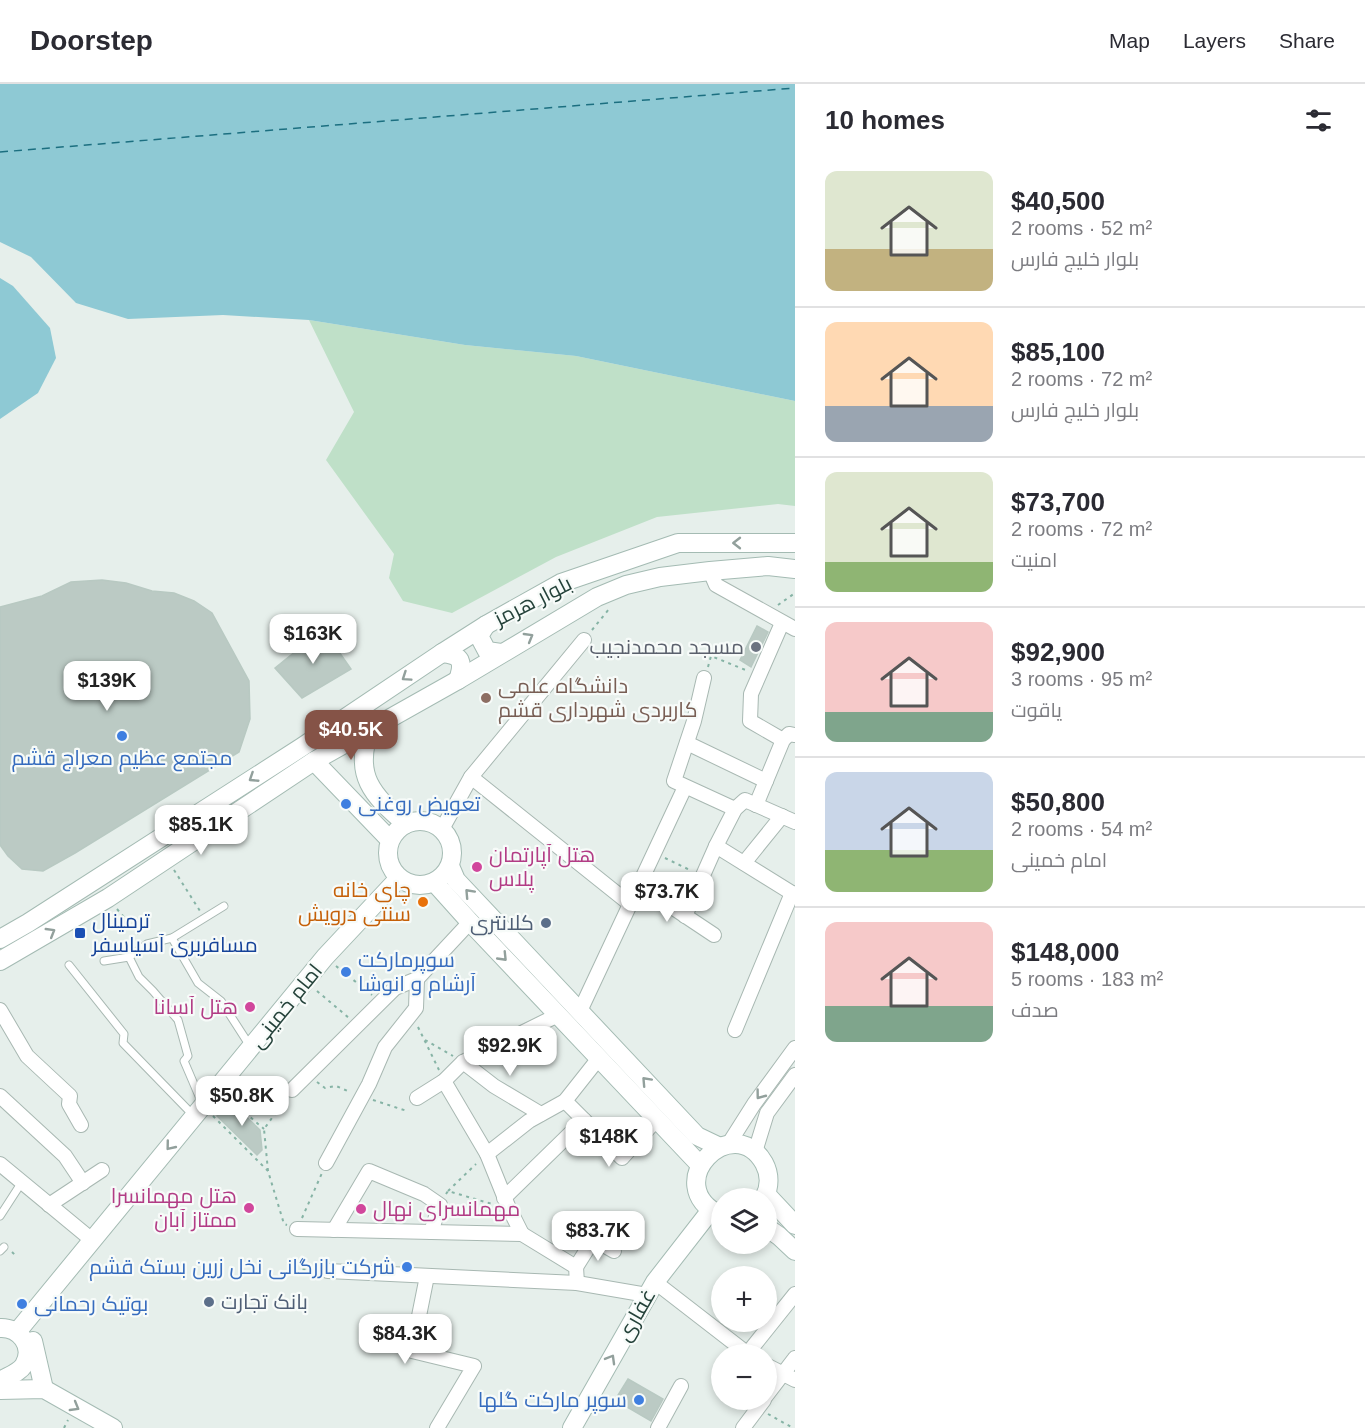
<!DOCTYPE html>
<meta charset="utf-8">
<style>
:root{--surface:#fff;--page:#f2f2f3;--text:#2b2b33;--muted:#7c7c81;--line:#e1e1e2;--accent:#855347}
body{margin:0;font-family:Arial,Cairo,sans-serif;background:var(--page);color:var(--text);height:100vh;display:flex;flex-direction:column;font-size:22px;white-space:nowrap}
*{box-sizing:border-box;margin:0}
p{font-size:20px;color:var(--muted)}
.icon{flex:none;width:33px;height:33px;fill:none;stroke:currentColor;stroke-width:2;stroke-linecap:round;stroke-linejoin:round}
.map{position:relative;flex:1;overflow:hidden}
.details{display:flex;flex-direction:column;background:var(--surface);width:570px}
.details>*{flex:none}
.buttons{position:absolute;left:711px;top:1104px;display:grid;gap:12px}
.buttons a{display:grid;place-items:center;width:66px;height:66px;border-radius:50%;background:var(--surface);box-shadow:0 3px 9px #0003;font-size:30px}
.price{position:absolute;translate:-50% -51px;padding:0 14px;border-radius:12px;background:#fff;color:#222;font-size:20px;line-height:39px;filter:drop-shadow(0 2px 3px #0008)}
.price::after{content:'';position:absolute;left:50%;top:36px;width:18px;height:14px;margin-left:-9px;background:inherit;clip-path:polygon(0 0,100% 0,50% 100%)}
.price.on{background:var(--accent);color:#fff}
ul{padding:0;list-style:none}
li{display:flex;align-items:center;gap:18px;height:150px;padding:0 30px}
li+li{border-top:2px solid var(--line)}
li span{display:grid;place-items:center;flex:none;width:168px;height:120px;border-radius:12px;color:#555}
li>.icon{margin-inline-start:auto}
span .icon{width:72px;height:72px;fill:#fffc;stroke-width:1}
li b{font-size:26px}
h2{display:flex;justify-content:space-between;align-items:center;height:72px;padding:0 30px;font-size:26px}
header{display:flex;align-items:center;gap:36px;box-sizing:border-box;height:84px;padding:0 30px;background:var(--surface);border-bottom:2px solid var(--line)}
header strong{font-size:28px}
nav{display:flex;gap:33px;margin-inline-start:auto;font-size:21px}
main{display:flex;flex:1;min-height:0}
.map>svg:first-child{display:block}
.green{fill:#bfe0c8}
.water{fill:#8ec9d4}
.lines{fill:none;stroke-linecap:round;stroke-linejoin:round}
.ferry{stroke:#1c6f80;stroke-width:1.5;stroke-dasharray:8 6;stroke-linecap:butt}
.building{fill:#bbcac4;stroke:#b8c9c2;stroke-width:1.5}
.lane-casing{stroke:#a8b8b2;stroke-width:9}
.street-casing{stroke:#a8b8b2;stroke-width:16}
.secondary-casing{stroke:#a4bbb3;stroke-width:20}
.path{stroke:#86b3a5;stroke-width:2;stroke-dasharray:3 4.5;stroke-linecap:butt}
.lane{stroke:#fff;stroke-width:7}
.street{stroke:#fff;stroke-width:14}
.secondary{stroke:#fff;stroke-width:18}
.oneway{stroke:#92a09c}
.worship-dot{fill:#6b7280;stroke:#f7fbf9;stroke-width:2}
.education-dot{fill:#8d6e63;stroke:#f7fbf9;stroke-width:2}
.shop-dot{fill:#3f7fe0;stroke:#f7fbf9;stroke-width:2}
.hotel-dot{fill:#d1479c;stroke:#f7fbf9;stroke-width:2}
.food-dot{fill:#e8710a;stroke:#f7fbf9;stroke-width:2}
.service-dot{fill:#5c6f8a;stroke:#f7fbf9;stroke-width:2}
.transit-dot{fill:#1a4fb4;stroke:#f7fbf9;stroke-width:2}
.labels{text-anchor:middle;stroke-width:4.5;stroke-linejoin:round;paint-order:stroke}
.street-label{font-size:21px;fill:#24423a;stroke:#f7fbf9}
.worship-label{font-size:21px;fill:#5b616d;stroke:#f7fbf9;text-anchor:end}
.education-label{font-size:21px;fill:#785e54;stroke:#f7fbf9;text-anchor:start}
.shop-label{font-size:21px;fill:#366cbe;stroke:#f7fbf9;text-anchor:start}
.hotel-label{font-size:21px;fill:#b23c85;stroke:#f7fbf9;text-anchor:start}
.food-label{font-size:21px;fill:#c56008;stroke:#f7fbf9;text-anchor:end}
.transit-label{font-size:21px;fill:#164399;stroke:#f7fbf9;text-anchor:start}
.service-label{font-size:21px;fill:#4e5e75;stroke:#f7fbf9;text-anchor:end}
</style>
<header>
<strong>Doorstep</strong>
<nav><a>Map</a><a>Layers</a><a>Share</a></nav>
</header>
<main>
<div class="map">
<svg width="795" height="1344" viewBox="0 0 795 1344">
<rect width="100%" height="100%" fill="#e6efeb"/>
<path class="green" d="M309,236L465,261L576,272L795,317V422L778,420L657,433L556,473L452,529L403,517L389,494L394,470L326,376L354,328Z"/>
<g class="water">
<path d="M0,0H795V317L576,272L465,261L309,236L223,231L128,235L76,219L31,173L0,158Z"/>
<path d="M0,194L13,202L50,244L56,274L38,309L0,335Z"/>
</g>
<g class="lines">
<path class="ferry" d="M0,68L795,4"/>
</g>
<g class="building">
<path d="M102,496L126,499L152,507L174,509L194,517L212,529L249,597L250,635L239,668L75,769L43,787L22,785L8,772L0,761V523L42,512L71,498Z"/>
<path d="M757,542L768,548L751,583L740,576Z"/>
<path d="M323,545L351,585L302,614L275,584Z"/>
<path d="M230,1017L260,1046L262,1066L257,1071L217,1032Z"/>
<path d="M628,1295L663,1315L651,1337L615,1316Z"/>
</g>
<g class="lines">
<g class="lane-casing">
<g id="lane">
<path d="M172,854L198,899L221,917L250,962"/>
<path d="M129,873L139,893L153,907L178,936L188,972L184,977L202,1019"/>
<path d="M104,877L129,873L147,860L172,854L224,822"/>
<path d="M69,881L124,950L123,959L194,1032"/>
<path d="M0,1132L22,1098"/>
<path d="M0,1167L4,1163"/>
</g>
</g>
<g class="street-casing">
<g id="street">
<path d="M710,487L716,501L795,545"/>
<path d="M782,539L751,610L750,637L783,656"/>
<path d="M704,594L694,637L674,697L735,725"/>
<path d="M687,659L766,697"/>
<path d="M471,693L630,820"/>
<path d="M756,721L783,656L789,650L795,651"/>
<path d="M795,738L745,716L735,725L716,762L795,811"/>
<path d="M442,745L471,693L584,556"/>
<path d="M744,779L782,732"/>
<path d="M639,801L714,851"/>
<path d="M685,832L716,762"/>
<path d="M0,926L27,972L70,1012L69,1020L81,1041"/>
<path d="M580,927L685,703"/>
<path d="M735,946L792,809"/>
<path d="M463,978L494,1002L541,1030"/>
<path d="M444,997L487,1070L508,1122L522,1150"/>
<path d="M292,1006L395,904L417,895L470,838"/>
<path d="M0,1012L65,1072L83,1099"/>
<path d="M417,1014L444,997L463,978L558,931"/>
<path d="M565,1017L622,1074L657,1035"/>
<path d="M728,1061L754,1020L795,964"/>
<path d="M755,1068L767,1029L795,991"/>
<path d="M487,1070L529,1037L565,1017L599,974"/>
<path d="M326,1079L369,1000L385,963L416,924L417,895"/>
<path d="M0,1080L92,1156"/>
<path d="M504,1114L584,1036"/>
<path d="M49,1121L102,1086"/>
<path d="M565,1139L614,1167"/>
<path d="M297,1145L522,1150L576,1183L577,1199"/>
<path d="M334,1146L369,1087L424,1110L440,1121L431,1148"/>
<path d="M576,1183L593,1156"/>
<path d="M328,1187L577,1199L647,1211"/>
<path d="M427,1192L412,1267L474,1282L437,1344"/>
<path d="M655,1198L748,1270"/>
<path d="M747,1270L795,1210"/>
<path d="M766,1281L795,1296"/>
<path d="M766,1312L795,1274"/>
<path d="M658,1344L681,1302"/>
<path d="M743,1344L764,1316"/>
</g>
</g>
<g class="secondary-casing">
<g id="secondary">
<path d="M486,541L479,552L487,567L501,569"/>
<path d="M442,569C462,571 464,578 458,596"/>
<path d="M370,645C353,691 372,711 406,740"/>
<path d="M314,677L458,596L597,513L626,501L660,493L710,487L768,482L795,485"/>
<circle cx="420" cy="769" r="32"/>
<path d="M450,782L456,796L697,1052L720,1063"/>
<path d="M435,799L470,838L700,1081"/>
<path d="M0,855L28,839L302,663L442,569L486,541L561,499L678,459H795"/>
<path d="M0,877L108,814L314,677L390,756"/>
<path d="M766,1110L795,1141"/>
<path d="M720,1131C658,1100 733,1025 764,1079C770,1090 770,1103 764,1114"/>
<path d="M766,1143L779,1152L795,1167"/>
<path d="M0,1244C19,1243 35,1262 24,1281C19,1289 8,1292 0,1297"/>
<path d="M17,1248L325,873L399,794"/>
<path d="M33,1257L44,1305"/>
<path d="M0,1306L44,1305L113,1344"/>
<path d="M572,1344L655,1198L711,1126"/>
</g>
</g>
<g class="path">
<path d="M778,521L795,509"/>
<path d="M592,546L609,525"/>
<path d="M708,583L711,572L748,587"/>
<path d="M665,774L692,787"/>
<path d="M174,786L200,827"/>
<path d="M117,825L141,853"/>
<path d="M336,882L372,911"/>
<path d="M317,907L349,934"/>
<path d="M418,943L439,986"/>
<path d="M425,956L453,972"/>
<path d="M317,998L325,1004L336,1002L350,1008"/>
<path d="M228,1014L264,1045"/>
<path d="M285,1016L264,1045L268,1087L284,1140L287,1141"/>
<path d="M373,1016L407,1027"/>
<path d="M213,1032L268,1087"/>
<path d="M448,1107L476,1080"/>
<path d="M446,1110L448,1107L492,1120"/>
<path d="M302,1134L322,1089"/>
<path d="M12,1168L17,1173"/>
<path d="M295,1185L316,1186"/>
<path d="M768,1330L793,1344"/>
<path d="M64,1344L68,1336"/>
</g>
<use href="#lane" class="lane"/>
<use href="#street" class="street"/>
<use href="#secondary" class="secondary"/>
</g>
<defs><path id="oneway-chevron" d="M-2-3.5L2.5 0L-2 3.5" fill="none" stroke-width="1.6" stroke-linecap="round" stroke-linejoin="round" transform="scale(1.5)"/></defs>
<g class="oneway">
<use href="#oneway-chevron" transform="translate(737 459) rotate(180)"/>
<use href="#oneway-chevron" transform="translate(529 553) rotate(-30)"/>
<use href="#oneway-chevron" transform="translate(406 593) rotate(146)"/>
<use href="#oneway-chevron" transform="translate(253 694) rotate(147)"/>
<use href="#oneway-chevron" transform="translate(469 809) rotate(-133)"/>
<use href="#oneway-chevron" transform="translate(51 848) rotate(-31)"/>
<use href="#oneway-chevron" transform="translate(503 873) rotate(46)"/>
<use href="#oneway-chevron" transform="translate(646 997) rotate(-133)"/>
<use href="#oneway-chevron" transform="translate(760 1011) rotate(127)"/>
<use href="#oneway-chevron" transform="translate(170 1062) rotate(129)"/>
<use href="#oneway-chevron" transform="translate(611 1275) rotate(-60)"/>
<use href="#oneway-chevron" transform="translate(75 1323) rotate(30)"/>
</g>
<circle class="worship-dot" cx="756" cy="563" r="6"/>
<circle class="education-dot" cx="486" cy="614" r="6"/>
<g class="shop-dot">
<circle cx="122" cy="652" r="6"/>
<circle cx="346" cy="720" r="6"/>
<circle cx="346" cy="888" r="6"/>
<circle cx="407" cy="1183" r="6"/>
<circle cx="22" cy="1220" r="6"/>
<circle cx="639" cy="1316" r="6"/>
</g>
<g class="hotel-dot">
<circle cx="477" cy="783" r="6"/>
<circle cx="250" cy="923" r="6"/>
<circle cx="249" cy="1124" r="6"/>
<circle cx="361" cy="1125" r="6"/>
</g>
<circle class="food-dot" cx="423" cy="818" r="6"/>
<g class="service-dot">
<circle cx="546" cy="839" r="6"/>
<circle cx="209" cy="1218" r="6"/>
</g>
<rect class="transit-dot" x="74" y="843" width="12" height="12" rx="3"/>
<g class="labels">
<g class="street-label">
<text transform="translate(533 517) rotate(-27)" y="7">بلوار هرمز</text>
<text transform="translate(286 922) rotate(-51)" y="7">امام خمینی</text>
<text transform="translate(636 1231) rotate(-60)" y="7">غفاری</text>
</g>
<g class="worship-label">
<text x="744" y="570">مسجد محمدنجیب</text>
</g>
<g class="education-label">
<text x="498" y="609">دانشگاه علمی<tspan x="498" dy="24">کاربردی شهرداری قشم</tspan></text>
</g>
<g class="shop-label">
<text x="122" y="681" text-anchor="middle">مجتمع عظیم معراج قشم</text>
<text x="358" y="727">تعویض روغنی</text>
<text x="358" y="883">سوپرمارکت<tspan x="358" dy="24">آرشام و انوشا</tspan></text>
<text x="395" y="1190" text-anchor="end">شرکت بازرگانی نخل زرین بستک قشم</text>
<text x="34" y="1227">بوتیک رحمانی</text>
<text x="627" y="1323" text-anchor="end">سوپر مارکت گلها</text>
</g>
<g class="hotel-label">
<text x="489" y="778">هتل آپارتمان<tspan x="489" dy="24">پلاس</tspan></text>
<text x="238" y="930" text-anchor="end">هتل آسانا</text>
<text x="237" y="1119" text-anchor="end">هتل مهمانسرا<tspan x="237" dy="24">ممتاز آبان</tspan></text>
<text x="373" y="1132">مهمانسرای نهال</text>
</g>
<g class="food-label">
<text x="411" y="813">چای خانه<tspan x="411" dy="24">سنتی درویش</tspan></text>
</g>
<g class="transit-label">
<text x="92" y="844">ترمینال<tspan x="92" dy="24">مسافربری آسیاسفر</tspan></text>
</g>
<g class="service-label">
<text x="534" y="846">کلانتری</text>
<text x="221" y="1225" text-anchor="start">بانک تجارت</text>
</g>
</g>
</svg>
<div class="buttons">
<a><svg class="icon" aria-label="layers" viewBox="0 0 24 24"><path d="M12 4l9 5-9 5-9-5zM3 14l9 5 9-5"/></svg></a>
<a>+</a>
<a>−</a>
</div>
<b class="price" style="left:313px;top:581px">$163K</b>
<b class="price" style="left:107px;top:628px">$139K</b>
<b class="price on" style="left:351px;top:677px">$40.5K</b>
<b class="price" style="left:201px;top:772px">$85.1K</b>
<b class="price" style="left:667px;top:839px">$73.7K</b>
<b class="price" style="left:510px;top:993px">$92.9K</b>
<b class="price" style="left:242px;top:1043px">$50.8K</b>
<b class="price" style="left:609px;top:1084px">$148K</b>
<b class="price" style="left:598px;top:1178px">$83.7K</b>
<b class="price" style="left:405px;top:1281px">$84.3K</b>
</div>
<section class="details">
<h2>10 homes<svg class="icon" aria-label="filters" viewBox="0 0 24 24"><path d="M4 7h16M4 17h16"/><circle cx="9" cy="7" r="2"/><circle cx="15" cy="17" r="2"/></svg></h2>
<ul>
<li><span style="background:linear-gradient(#dfe7d0 65%,#c2b280 0)"><svg class="icon" aria-label="home" viewBox="0 0 24 24"><path d="M3 11l9-7 9 7M6 9v11h12V9"/></svg></span><div><b>$40,500</b><p>2 rooms · 52 m²</p><p>بلوار خلیج فارس</p></div></li>
<li><span style="background:linear-gradient(#ffd9b3 70%,#9aa5b1 0)"><svg class="icon" aria-label="home" viewBox="0 0 24 24"><path d="M3 11l9-7 9 7M6 9v11h12V9"/></svg></span><div><b>$85,100</b><p>2 rooms · 72 m²</p><p>بلوار خلیج فارس</p></div></li>
<li><span style="background:linear-gradient(#dfe7d0 75%,#8fb573 0)"><svg class="icon" aria-label="home" viewBox="0 0 24 24"><path d="M3 11l9-7 9 7M6 9v11h12V9"/></svg></span><div><b>$73,700</b><p>2 rooms · 72 m²</p><p>امنیت</p></div></li>
<li><span style="background:linear-gradient(#f6c9c9 75%,#7fa58c 0)"><svg class="icon" aria-label="home" viewBox="0 0 24 24"><path d="M3 11l9-7 9 7M6 9v11h12V9"/></svg></span><div><b>$92,900</b><p>3 rooms · 95 m²</p><p>یاقوت</p></div></li>
<li><span style="background:linear-gradient(#c9d6e8 65%,#8fb573 0)"><svg class="icon" aria-label="home" viewBox="0 0 24 24"><path d="M3 11l9-7 9 7M6 9v11h12V9"/></svg></span><div><b>$50,800</b><p>2 rooms · 54 m²</p><p>امام خمینی</p></div></li>
<li><span style="background:linear-gradient(#f6c9c9 70%,#7fa58c 0)"><svg class="icon" aria-label="home" viewBox="0 0 24 24"><path d="M3 11l9-7 9 7M6 9v11h12V9"/></svg></span><div><b>$148,000</b><p>5 rooms · 183 m²</p><p>صدف</p></div></li>
</ul>
</section>
</main>
